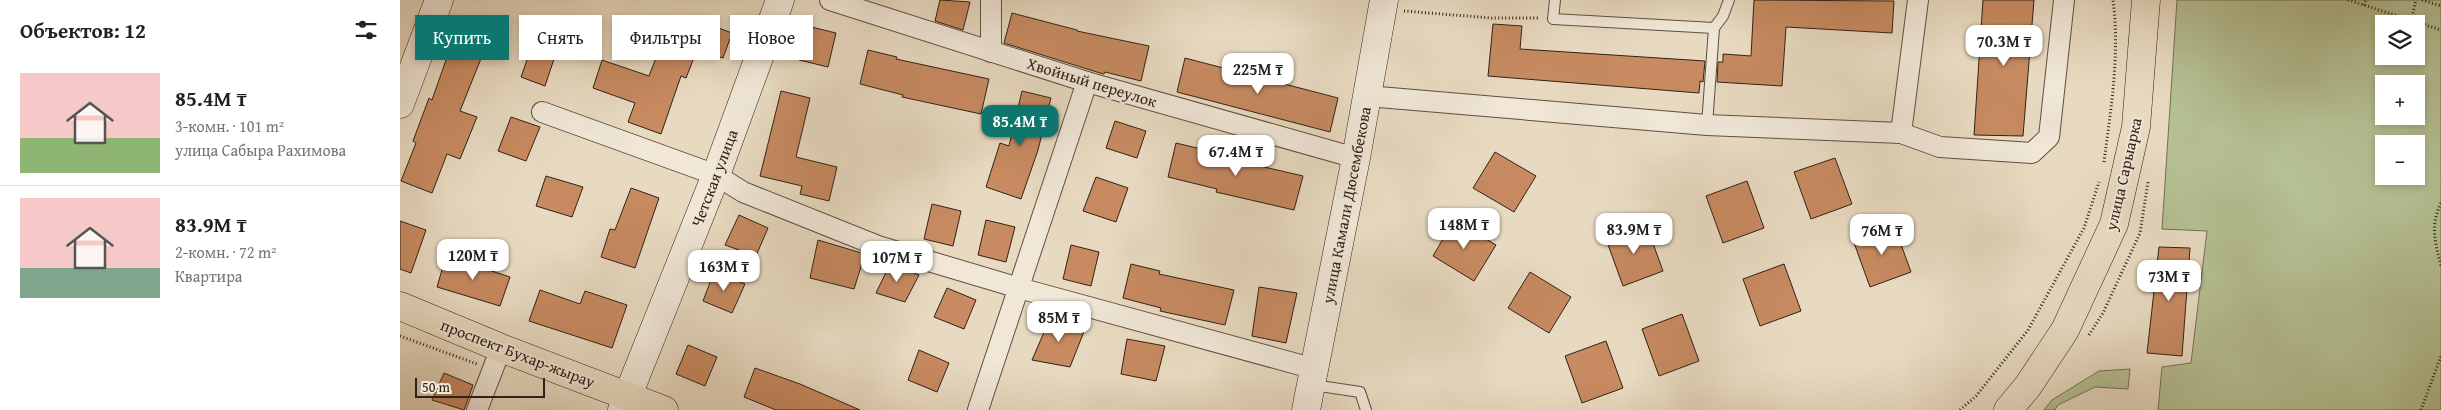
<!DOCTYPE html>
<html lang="ru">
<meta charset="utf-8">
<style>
:root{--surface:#fff;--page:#f2f2f2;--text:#202124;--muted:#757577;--line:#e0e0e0;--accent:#0f766e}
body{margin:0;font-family:"Gentium Book Plus",serif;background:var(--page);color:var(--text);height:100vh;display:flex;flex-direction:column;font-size:19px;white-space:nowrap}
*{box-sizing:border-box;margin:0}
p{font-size:16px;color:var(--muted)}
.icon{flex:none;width:28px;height:28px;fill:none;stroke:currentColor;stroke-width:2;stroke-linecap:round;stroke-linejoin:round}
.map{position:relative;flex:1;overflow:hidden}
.sheet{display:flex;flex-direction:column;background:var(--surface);width:400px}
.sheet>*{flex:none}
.guide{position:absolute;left:15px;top:15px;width:475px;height:45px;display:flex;gap:10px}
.tools{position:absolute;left:1975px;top:15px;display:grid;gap:10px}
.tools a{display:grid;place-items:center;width:50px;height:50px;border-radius:0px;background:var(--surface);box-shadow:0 2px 8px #0003;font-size:25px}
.scale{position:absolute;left:15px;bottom:12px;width:130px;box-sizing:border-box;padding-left:5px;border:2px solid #312117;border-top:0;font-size:14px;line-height:18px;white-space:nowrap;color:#312117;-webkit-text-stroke:4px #f0e7d7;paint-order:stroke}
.price{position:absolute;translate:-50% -42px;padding:0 11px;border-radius:10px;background:#fff;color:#222;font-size:16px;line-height:32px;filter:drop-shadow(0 1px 2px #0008)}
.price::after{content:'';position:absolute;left:50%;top:30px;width:15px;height:11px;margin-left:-8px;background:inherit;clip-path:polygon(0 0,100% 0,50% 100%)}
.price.current{background:var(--accent);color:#fff}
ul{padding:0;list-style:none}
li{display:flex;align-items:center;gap:15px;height:125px;padding:0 20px}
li+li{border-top:1px solid var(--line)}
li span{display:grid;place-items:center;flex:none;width:140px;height:100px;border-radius:0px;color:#555}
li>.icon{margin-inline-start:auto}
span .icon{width:60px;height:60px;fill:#fffc;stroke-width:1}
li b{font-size:21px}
h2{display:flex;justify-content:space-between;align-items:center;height:60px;padding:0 20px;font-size:21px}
.chip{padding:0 18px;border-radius:0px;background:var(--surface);box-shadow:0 2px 8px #0003;font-size:18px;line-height:45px}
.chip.current{background:var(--accent);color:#fff}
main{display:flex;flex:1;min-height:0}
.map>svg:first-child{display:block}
.green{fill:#b5c093;stroke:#737055;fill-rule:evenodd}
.building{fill:#c78a61;stroke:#312117}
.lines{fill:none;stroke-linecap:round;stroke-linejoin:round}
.lane-casing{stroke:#5f4f42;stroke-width:12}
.street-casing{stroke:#5f4f42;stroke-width:22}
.secondary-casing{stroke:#312117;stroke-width:29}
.primary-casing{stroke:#312117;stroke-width:29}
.path{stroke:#312117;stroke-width:3;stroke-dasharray:1 2.5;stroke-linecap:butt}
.lane{stroke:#f0e7d7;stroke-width:10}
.street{stroke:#f0e7d7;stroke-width:20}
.secondary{stroke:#f0e7d7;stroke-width:28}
.primary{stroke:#e8dac1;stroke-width:28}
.labels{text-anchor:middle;stroke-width:4;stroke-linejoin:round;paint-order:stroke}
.street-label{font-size:16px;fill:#312117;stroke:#f0e7d7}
</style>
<main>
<section class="sheet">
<h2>Объектов: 12<svg class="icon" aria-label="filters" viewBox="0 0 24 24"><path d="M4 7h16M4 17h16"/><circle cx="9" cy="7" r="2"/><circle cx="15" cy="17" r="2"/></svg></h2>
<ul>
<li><span style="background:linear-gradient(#f6c9c9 65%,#8fb573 0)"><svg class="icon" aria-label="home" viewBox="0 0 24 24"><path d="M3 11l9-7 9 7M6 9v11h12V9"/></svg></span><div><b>85.4M ₸</b><p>3-комн. · 101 m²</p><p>улица Сабыра Рахимова</p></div></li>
<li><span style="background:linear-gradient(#f6c9c9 70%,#7fa58c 0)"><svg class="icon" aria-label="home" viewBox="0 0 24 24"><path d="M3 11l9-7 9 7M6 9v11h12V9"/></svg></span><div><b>83.9M ₸</b><p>2-комн. · 72 m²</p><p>Квартира</p></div></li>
</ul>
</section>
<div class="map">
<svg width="2041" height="410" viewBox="0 0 2041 410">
<rect width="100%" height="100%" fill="#e8dac1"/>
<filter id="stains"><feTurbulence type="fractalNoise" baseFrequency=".004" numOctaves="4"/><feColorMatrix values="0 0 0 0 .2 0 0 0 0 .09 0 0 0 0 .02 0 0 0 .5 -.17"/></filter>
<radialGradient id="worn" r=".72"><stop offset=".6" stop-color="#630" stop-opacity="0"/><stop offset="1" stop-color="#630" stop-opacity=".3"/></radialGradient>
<g class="green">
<path d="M1777,0H2041V410H1758L1762,367L1791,363L1807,231L1762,229ZM1984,24H2016V56H1984ZM1984,84H2016V116H1984ZM1984,144H2016V176H1984Z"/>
<path d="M1730,369L1728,389L1695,387L1658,405L1655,410H1644L1652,400L1699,371Z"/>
</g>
<g class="building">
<path d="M540,0L570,2L563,30L535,21Z"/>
<path d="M1354,0L1494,1L1492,33L1386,27L1382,86L1317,82L1318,62H1323V54L1351,56Z"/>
<path d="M1583,0H1634L1623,136L1574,135Z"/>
<path d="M612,13L677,30V31L749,46L741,81L705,72L704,74L700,73L604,43Z"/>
<path d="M288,17L332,33L323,58L297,50L286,78L281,76L261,134L228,122L235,103L193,88L202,60L249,76L269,24L284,29Z"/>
<path d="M1093,24L1122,26L1120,49L1305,61L1303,82L1300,81L1299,93L1088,76Z"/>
<path d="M139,26L162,35L145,86L121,77Z"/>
<path d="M407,26L436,33L428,67L399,60Z"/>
<path d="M53,40L84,51L60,111L77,117L60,159L47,154L32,193L1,181L16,143L13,141L29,98L32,100Z"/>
<path d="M468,50L497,57L496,59L589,79L581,114L502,97L503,95L460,84Z"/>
<path d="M785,58L938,98L930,132L777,92Z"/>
<path d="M381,91L410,98L396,157L437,167L429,201L400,194L402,186L360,176Z"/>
<path d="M622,91L651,98L638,150L621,199L586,187L600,143L609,146Z"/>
<path d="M111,117L140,127L126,161L98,151Z"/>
<path d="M715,121L746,131L737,158L706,148Z"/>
<path d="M776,143L805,150L804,153L903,176L894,210L816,192L817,189L768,177Z"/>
<path d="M1095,152L1136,176L1114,212L1073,188Z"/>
<path d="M1435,158L1452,204L1411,219L1394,172Z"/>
<path d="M146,176L183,187L172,217L136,206Z"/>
<path d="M696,177L728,188L716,222L683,211Z"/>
<path d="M1347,181L1364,228L1323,243L1306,196Z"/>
<path d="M231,188L259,198L235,268L201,257L210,229L215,230Z"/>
<path d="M532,204L561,211L553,246L524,239Z"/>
<path d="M339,215L368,228L356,256L325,245Z"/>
<path d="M586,220L615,227L606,262L578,255Z"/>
<path d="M1054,220L1096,245L1074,281L1033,256Z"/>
<path d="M0,221L26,230L11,273L0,269Z"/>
<path d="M1246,224L1263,271L1223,286L1206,239Z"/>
<path d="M1494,225L1511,272L1470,287L1453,240Z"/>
<path d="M418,240L465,254L454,289L410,278Z"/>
<path d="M671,245L699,252L691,286L663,279Z"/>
<path d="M1759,247L1790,248L1782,356L1747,353Z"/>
<path d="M46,256L110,277L100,306L37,287Z"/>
<path d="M490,264L519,275L505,302L476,293Z"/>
<path d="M731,264L760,271L759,274L834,290L825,325L760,311L761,308L723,298Z"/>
<path d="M1384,264L1401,311L1360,326L1343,279Z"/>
<path d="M314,272L345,284L332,313L303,301Z"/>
<path d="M1130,272L1171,297L1149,333L1108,308Z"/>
<path d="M859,287L897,293L886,343L852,336Z"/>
<path d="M547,288L576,300L564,329L534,317Z"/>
<path d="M140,290L180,304L185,291L227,305L212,348L129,321Z"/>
<path d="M1282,314L1299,361L1259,376L1242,329Z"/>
<path d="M651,316L685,329L670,367L632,360Z"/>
<path d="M727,339L765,346L756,381L721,374Z"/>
<path d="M1206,341L1223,388L1182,403L1165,356Z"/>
<path d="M288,345L317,357L305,386L276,374Z"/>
<path d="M519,350L549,363L537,392L508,380Z"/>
<path d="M355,368L400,384L460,410H376L344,397Z"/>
<path d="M44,373L73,385L64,410L32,400Z"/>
</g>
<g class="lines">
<g class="lane-casing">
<g id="lane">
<path d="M1155,0L1153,19L1314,28L1323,16L1329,0"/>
<path d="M1307,125L1314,28"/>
<path d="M913,385L960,392L966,410"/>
</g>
</g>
<g class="street-casing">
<g id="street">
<path d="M430,0L687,82L956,158"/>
<path d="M591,52V0"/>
<path d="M967,96L1307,125L1501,133L1518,0"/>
<path d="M142,112L316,175L343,192L478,246L619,288L915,369"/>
<path d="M1501,133L1540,147L1632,153L1649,137L1664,0"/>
<path d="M77,410L101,348"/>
<path d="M578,410L687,82"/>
</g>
</g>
<g class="secondary-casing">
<g id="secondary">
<path d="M0,104L39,0"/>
<path d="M222,410L316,175L380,0"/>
<path d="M906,410L956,158L984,0"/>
</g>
</g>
<g class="primary-casing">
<g id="primary">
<path d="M0,306L101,348L264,410"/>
<path d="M1608,410L1628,386L1665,330L1714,224L1736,127L1746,0"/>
</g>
</g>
<g class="path">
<path d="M1948,0L2041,30"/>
<path d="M2022,0L2041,6"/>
<path d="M1964,5L1966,0"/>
<path d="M1004,11L1092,18H1140"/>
<path d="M2011,20L2016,0"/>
<path d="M1704,162C1711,108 1720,54 1713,0"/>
<path d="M2041,203C2030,226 2035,242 2041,266"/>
<path d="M1689,335L1703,313L1740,233L1748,182"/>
<path d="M0,336L77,364"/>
<path d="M1560,410L1576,396L1628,330L1684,228L1699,182"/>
<path d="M2021,410L2041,356"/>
</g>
<use href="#lane" class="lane"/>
<use href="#street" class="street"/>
<use href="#secondary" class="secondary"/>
<use href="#primary" class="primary"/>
</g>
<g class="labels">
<g class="street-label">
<text transform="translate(692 82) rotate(17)" y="6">Хвойный переулок</text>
<text transform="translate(1723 174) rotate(-77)" y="6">улица Сарыарка</text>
<text transform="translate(314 178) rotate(-69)" y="6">Четская улица</text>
<text transform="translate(946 205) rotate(-79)" y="6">улица Камали Дюсембекова</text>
<text transform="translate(118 353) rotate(21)" y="6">проспект Бухар-жырау</text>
</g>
</g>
<rect width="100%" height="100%" filter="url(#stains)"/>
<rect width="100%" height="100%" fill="url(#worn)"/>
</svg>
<div class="tools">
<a><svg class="icon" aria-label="layers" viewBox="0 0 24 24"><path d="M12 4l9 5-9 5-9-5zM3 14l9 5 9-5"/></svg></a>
<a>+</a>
<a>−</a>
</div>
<div class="scale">50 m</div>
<b class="price" style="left:1604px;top:67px">70.3M ₸</b>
<b class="price" style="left:858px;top:95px">225M ₸</b>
<b class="price current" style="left:620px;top:147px">85.4M ₸</b>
<b class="price" style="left:836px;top:177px">67.4M ₸</b>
<b class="price" style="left:1064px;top:250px">148M ₸</b>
<b class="price" style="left:1234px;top:255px">83.9M ₸</b>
<b class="price" style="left:1482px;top:256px">76M ₸</b>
<b class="price" style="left:73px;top:281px">120M ₸</b>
<b class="price" style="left:497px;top:283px">107M ₸</b>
<b class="price" style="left:324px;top:292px">163M ₸</b>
<b class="price" style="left:1769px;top:302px">73M ₸</b>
<b class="price" style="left:659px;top:343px">85M ₸</b>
<div class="guide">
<a class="chip current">Купить</a>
<a class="chip">Снять</a>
<a class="chip">Фильтры</a>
<a class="chip">Новое</a>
</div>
</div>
</main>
